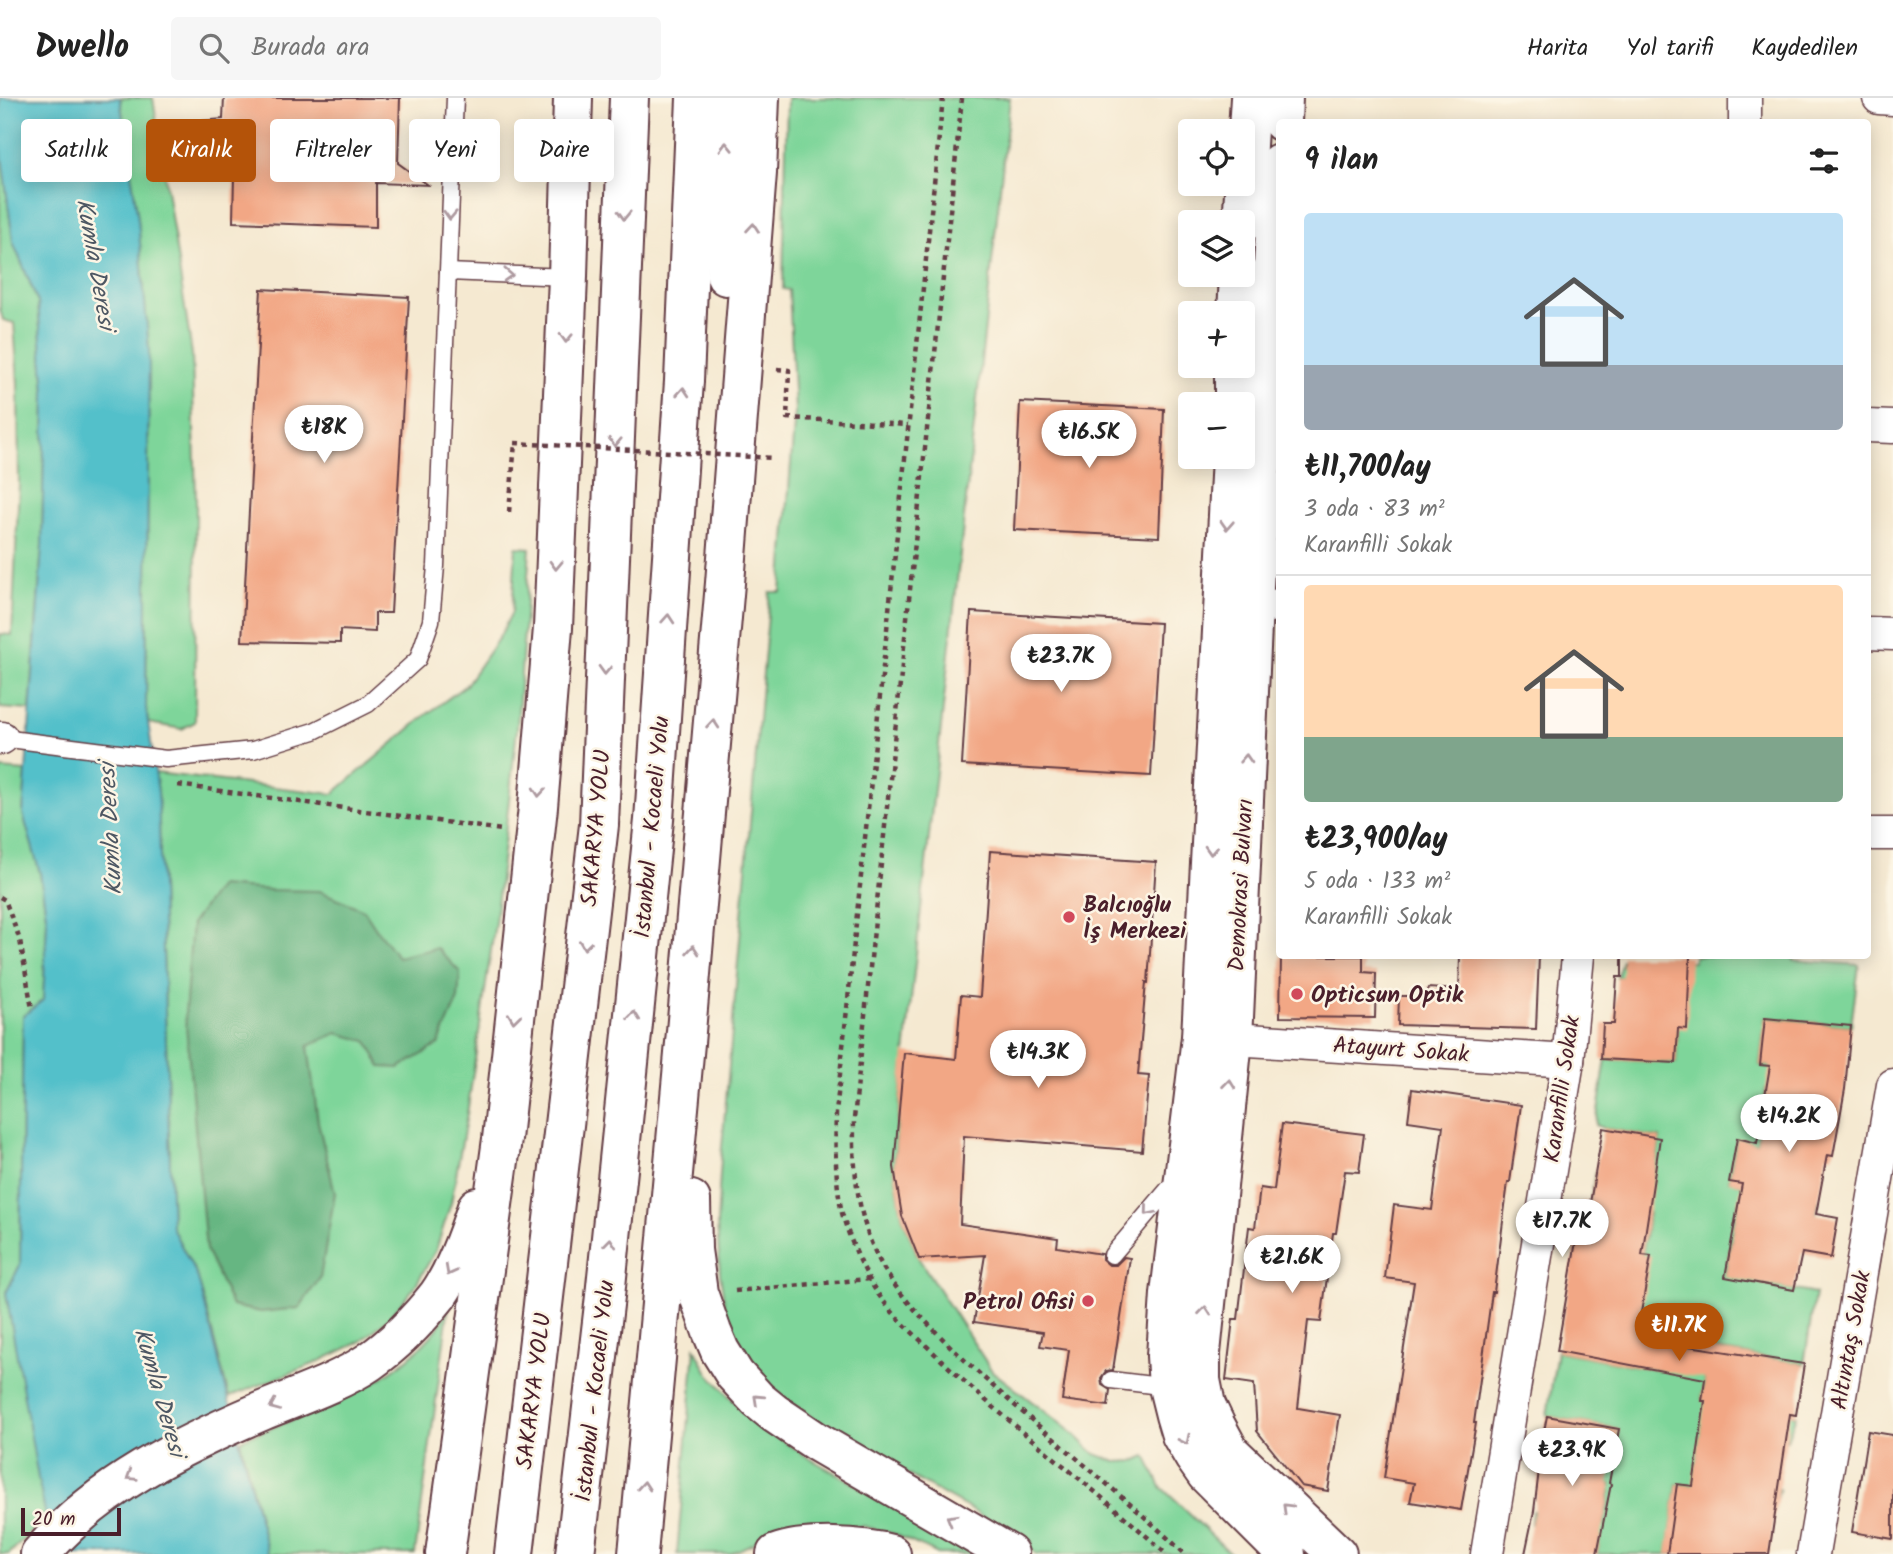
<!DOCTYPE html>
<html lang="tr">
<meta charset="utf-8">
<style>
:root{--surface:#fff;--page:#f6f6f6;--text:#222;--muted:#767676;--line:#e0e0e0;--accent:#b45309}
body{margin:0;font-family:Kalam,sans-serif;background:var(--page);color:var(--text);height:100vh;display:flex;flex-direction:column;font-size:26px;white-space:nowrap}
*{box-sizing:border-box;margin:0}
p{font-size:23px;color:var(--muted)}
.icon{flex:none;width:38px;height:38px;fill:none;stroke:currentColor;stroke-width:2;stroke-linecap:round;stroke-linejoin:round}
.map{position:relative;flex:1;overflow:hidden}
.sheet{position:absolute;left:1276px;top:21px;width:595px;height:840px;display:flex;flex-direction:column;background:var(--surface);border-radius:7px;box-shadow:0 4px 18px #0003}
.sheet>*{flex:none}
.hud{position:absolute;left:21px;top:21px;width:665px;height:63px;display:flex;gap:14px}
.controls{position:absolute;left:1178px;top:21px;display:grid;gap:14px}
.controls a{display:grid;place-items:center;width:77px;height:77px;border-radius:7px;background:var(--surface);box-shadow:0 4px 18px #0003;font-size:35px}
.scale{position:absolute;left:21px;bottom:18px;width:100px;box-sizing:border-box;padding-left:7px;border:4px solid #4a1f2b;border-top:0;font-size:19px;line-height:24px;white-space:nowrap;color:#4a1f2b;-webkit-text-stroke:5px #fcf5e5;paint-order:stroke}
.price{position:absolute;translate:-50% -60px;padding:0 16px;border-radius:24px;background:#fff;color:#222;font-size:23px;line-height:46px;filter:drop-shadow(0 2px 4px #0008)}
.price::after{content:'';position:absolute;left:50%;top:42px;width:21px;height:16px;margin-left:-10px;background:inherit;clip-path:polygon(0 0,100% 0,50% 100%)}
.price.current{background:var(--accent);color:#fff}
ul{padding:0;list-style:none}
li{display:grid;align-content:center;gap:14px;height:371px;padding:0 28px}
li+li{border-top:2px solid var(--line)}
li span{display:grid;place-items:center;height:217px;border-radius:7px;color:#555}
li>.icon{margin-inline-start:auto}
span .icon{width:126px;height:126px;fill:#fffc;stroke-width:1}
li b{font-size:30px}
h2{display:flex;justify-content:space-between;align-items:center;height:84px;padding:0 28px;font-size:30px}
.pill{padding:0 24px;border-radius:7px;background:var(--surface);box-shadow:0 4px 18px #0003;font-size:24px;line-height:63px}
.pill.current{background:var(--accent);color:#fff}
header{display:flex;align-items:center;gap:42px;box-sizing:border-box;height:98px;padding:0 35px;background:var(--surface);border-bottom:2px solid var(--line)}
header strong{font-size:33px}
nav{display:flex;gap:38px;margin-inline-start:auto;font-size:24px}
.search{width:490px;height:63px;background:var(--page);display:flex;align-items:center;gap:18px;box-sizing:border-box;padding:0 24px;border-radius:7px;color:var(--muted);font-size:26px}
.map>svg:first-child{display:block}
.green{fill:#7ed59a;stroke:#647a62;stroke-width:2}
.forest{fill:#66b682;stroke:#586a56;stroke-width:2}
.water{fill:#52c0ca;stroke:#4e707a;stroke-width:2}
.building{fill:#f2a785}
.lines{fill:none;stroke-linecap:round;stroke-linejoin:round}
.lane-casing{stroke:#643d44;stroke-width:19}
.street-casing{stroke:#643d44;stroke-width:35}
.secondary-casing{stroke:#643d44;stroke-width:42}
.highway-casing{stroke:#643d44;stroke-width:42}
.path{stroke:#643d44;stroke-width:4.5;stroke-dasharray:5 5;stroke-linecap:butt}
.lane{stroke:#fff;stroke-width:16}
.street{stroke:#fff;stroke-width:32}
.secondary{stroke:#fff;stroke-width:38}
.highway{stroke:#fff;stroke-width:38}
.path-bridge{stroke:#643d44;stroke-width:4.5;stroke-dasharray:5 5;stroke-linecap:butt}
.oneway{stroke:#ae9aa0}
.poi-dot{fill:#d1495b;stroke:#fcf5e5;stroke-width:2.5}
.labels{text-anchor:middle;stroke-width:5;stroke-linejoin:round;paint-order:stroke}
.street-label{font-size:23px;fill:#4a1f2b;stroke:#fcf5e5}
.poi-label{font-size:23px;font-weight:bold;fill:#4a1f2b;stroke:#fcf5e5;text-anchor:start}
.water-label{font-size:24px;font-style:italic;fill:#4d5763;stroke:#fcf5e5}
</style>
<header>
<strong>Dwello</strong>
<div class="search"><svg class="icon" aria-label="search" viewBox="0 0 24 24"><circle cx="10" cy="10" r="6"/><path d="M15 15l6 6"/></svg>Burada ara</div>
<nav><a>Harita</a><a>Yol tarifi</a><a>Kaydedilen</a></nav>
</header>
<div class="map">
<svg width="1893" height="1456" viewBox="0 0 1893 1456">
<rect width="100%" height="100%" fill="#fcf5e5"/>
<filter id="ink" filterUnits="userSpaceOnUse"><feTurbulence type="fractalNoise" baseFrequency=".0143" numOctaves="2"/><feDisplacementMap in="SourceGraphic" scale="14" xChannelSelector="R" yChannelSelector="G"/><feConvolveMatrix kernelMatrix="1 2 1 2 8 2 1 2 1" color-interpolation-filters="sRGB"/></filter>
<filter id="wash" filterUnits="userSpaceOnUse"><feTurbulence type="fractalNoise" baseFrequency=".00686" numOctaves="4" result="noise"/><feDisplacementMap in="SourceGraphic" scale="28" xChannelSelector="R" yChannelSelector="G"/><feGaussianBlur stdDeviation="1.57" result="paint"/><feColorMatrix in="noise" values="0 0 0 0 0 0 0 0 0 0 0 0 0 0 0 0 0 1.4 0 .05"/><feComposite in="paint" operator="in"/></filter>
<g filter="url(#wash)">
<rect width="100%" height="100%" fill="#f5e9d1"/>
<g class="green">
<path d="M120,0H153L192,256L196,403L195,624L182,631L148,625L146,610L149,252L138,121Z"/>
<path d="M787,0H1010L898,1020L894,1069L902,1118L919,1161L992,1273L1074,1336L1095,1356L1116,1364L1135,1363L1146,1358L1161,1389L1231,1456H1037L972,1412L831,1334L764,1284L746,1257L726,1216L720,1176L717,1125L721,1060L770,494H781L795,313L789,192L783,191Z"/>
<path d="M0,44L13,144L38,204L45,295L42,448L30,612L0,610V536L12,537L19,386L18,285L14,225L3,222L0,211Z"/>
<path d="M516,449L530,450L517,631L495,825L467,1016L451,1105L436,1152L414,1190L390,1219L362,1243L316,1265L229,1299L198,1180L172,1130L158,694L155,675L333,696L426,617L466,587L500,538L512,514Z"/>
<path d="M0,671L26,673L23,716L40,775L47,824L43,902L23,918L20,1167L6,1195L47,1419L9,1456H0Z"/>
<path d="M1694,858H1793L1794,862L1859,867L1851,928L1765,920L1760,967L1846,975L1766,990L1757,1045L1737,1041L1729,1083L1819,1102L1816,1116L1739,1102L1725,1178L1815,1196L1804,1266L1710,1251L1702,1302L1796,1317L1787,1342L1702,1329L1695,1378L1780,1391L1777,1399L1677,1386L1668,1454L1675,1456H1597L1600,1440L1531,1426L1532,1413L1604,1426L1611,1386L1539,1373L1538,1363L1610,1377L1618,1331L1547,1318L1557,1253L1658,1272L1665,1230L1613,1221L1642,1157L1649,1115L1590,1105L1595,1074L1653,1084L1660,1040L1603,1030L1596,1027L1606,961L1676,965L1678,930L1688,883L1617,879L1622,862L1693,863Z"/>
<path d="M449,1207L415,1456H268L240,1342C310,1314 388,1292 437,1231C442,1225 445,1215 449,1207Z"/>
<path d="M695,1250L708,1275L751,1322L809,1360L978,1456H938L894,1436L863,1428L816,1430L786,1434L760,1442L730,1456H677Z"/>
</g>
<path class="forest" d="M219,788L270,792L320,793L364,812L379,835L398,859L437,850L460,874L458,901L438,947L399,970L381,969L367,943L337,935L308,948L318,1024L335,1095L320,1180L299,1210L261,1214L232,1208L206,1152L185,916L192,825Z"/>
<path class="water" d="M0,0H120L138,121L149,252L146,610L158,694L172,1130L198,1180L268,1456H57L51,1443L38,1380L6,1195L20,1167L23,918L43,902L47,824L40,775L23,716L42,448L45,295L38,204L13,144L0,44Z"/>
<g id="blocks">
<g class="building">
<path d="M224,0H400L398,65L428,87L376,85V129L233,124L234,78L212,77L199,64L163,69L158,27L223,21Z"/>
<path d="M261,191L409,199L391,515H375V534L340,532V545L242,543Z"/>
<path d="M1020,304L1164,311L1159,439L1014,432Z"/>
<path d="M971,514L1160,525L1151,678L962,667Z"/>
<path d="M990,753L1156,764L1148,885L1146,884L1138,977L1149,978L1142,1053L964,1038L960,1126L1058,1140L1057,1149L1102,1156V1161L1109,1167H1116L1124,1159L1130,1160L1113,1272L1106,1273L1101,1280L1102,1287L1110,1292L1108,1308L1062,1302L1069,1252L1040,1248L1043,1234L974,1224L985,1157L919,1161L902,1118L894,1069L904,955L956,961L961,897L980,899Z"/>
<path d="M1281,858H1363V874L1376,875L1375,920L1280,919Z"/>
<path d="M1460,858H1539L1536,931L1398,927L1399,898H1426L1428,890L1459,892Z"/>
<path d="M1622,858H1690L1687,931L1678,930L1676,965L1601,961L1603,926H1614L1617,879H1622Z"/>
<path d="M1765,920L1851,928L1845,991L1833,1058L1827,1057L1816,1116L1838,1120L1831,1160L1802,1155L1794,1192L1725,1179L1742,1086L1729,1084L1737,1040L1757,1045L1770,968L1760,967Z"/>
<path d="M1412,991L1521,1007L1510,1084H1508L1494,1194H1492L1474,1325H1476L1461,1412L1410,1404L1414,1385L1384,1380L1414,1184L1385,1180L1394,1107L1432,1112L1443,1028L1408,1023Z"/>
<path d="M1282,1026L1364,1036L1359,1074L1345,1073L1336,1135H1333L1321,1224L1308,1223L1298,1310L1340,1317L1328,1393L1301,1388L1257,1333L1254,1286L1226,1282L1233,1221H1238L1249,1129L1255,1130L1260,1090L1274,1092Z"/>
<path d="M1603,1030L1660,1040L1642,1157L1651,1158L1639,1226L1665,1230L1663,1244L1804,1266L1796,1317L1790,1316L1769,1456H1667L1677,1386L1693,1388L1705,1303H1702L1705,1281L1557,1253L1583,1103L1590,1105Z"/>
<path d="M1547,1318L1619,1331L1609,1385L1611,1386L1597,1456H1525L1534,1413L1540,1364L1538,1363Z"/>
<path d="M1868,1333L1893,1337V1441L1852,1434Z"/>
</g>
</g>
</g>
<g filter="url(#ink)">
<use href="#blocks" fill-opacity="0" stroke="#643d44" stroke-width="2"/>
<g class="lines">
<g class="lane-casing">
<g id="lane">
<path d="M448,174L568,179"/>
<path d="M2,640L166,661L253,652L314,633L368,606L418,561L431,523L436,468L455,0"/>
<path d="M1112,1157L1176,1082"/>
<path d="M1111,1282L1168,1289"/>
</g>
</g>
<g class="street-casing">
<g id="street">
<path d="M1745,0V24"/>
<path d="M1879,0L1893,1"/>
<path d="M1867,328L1893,329"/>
<path d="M1253,507L1279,508"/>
<path d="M1867,535L1893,536"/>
<path d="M0,640H2"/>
<path d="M1867,736H1893"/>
<path d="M1233,941L1568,963"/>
<path d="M1487,1456L1568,963L1578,858"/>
<path d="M1813,1456L1893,987"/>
</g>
</g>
<g class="secondary-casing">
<g id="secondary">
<path d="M1282,24L1283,0"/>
<path d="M1279,65L1253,507L1233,941L1201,1255V1282L1206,1307L1216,1328L1230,1354L1337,1456"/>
<path d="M1242,126L1250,0"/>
<path d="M1237,215L1239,177"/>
<path d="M1234,306V268"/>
<path d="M1231,359L1201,939L1170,1196L1166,1258L1168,1289L1175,1317L1181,1337L1194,1359L1206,1376L1286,1456"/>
</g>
</g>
<g class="highway-casing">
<g id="highway">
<path d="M725,0L727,50L726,178"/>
<path d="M691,1102L692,1152L698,1195L712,1234L720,1253L735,1277L758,1302L774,1315L817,1344L1009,1456"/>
<path d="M40,1456C99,1387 180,1348 262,1313C296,1299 340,1284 369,1264C395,1246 419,1221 438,1197C455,1173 468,1137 477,1109"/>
<path d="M445,1456L502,1041L538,709L553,530L568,179L573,0"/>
<path d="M514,1456L599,727L629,0"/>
<path d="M575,1456L605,1198L654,722L684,283L696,0"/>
<path d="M638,1456L685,945L725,485L757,75L760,0"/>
<path d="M776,1456C806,1445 861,1448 891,1456"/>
</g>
</g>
<g class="path">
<path d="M943,0L836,1015C835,1048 835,1083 842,1115C848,1137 858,1159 868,1179C883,1209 910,1232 934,1255C1007,1326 1091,1386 1166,1456"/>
<path d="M962,0L854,1021C853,1073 857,1125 884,1171C901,1199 923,1221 946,1244C970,1268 995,1290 1020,1312C1076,1360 1132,1406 1185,1456"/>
<path d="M777,271L789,272L787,320L908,327"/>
<path d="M509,414L515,345"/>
<path d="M178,687L502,732"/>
<path d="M0,799L5,802L20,842L32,911"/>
<path d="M735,1193L869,1181"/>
</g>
<use href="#lane" class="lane"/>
<use href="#street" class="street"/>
<use href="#secondary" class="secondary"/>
<use href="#highway" class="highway"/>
<path class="path-bridge" d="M515,345L772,360"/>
</g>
<defs><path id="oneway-chevron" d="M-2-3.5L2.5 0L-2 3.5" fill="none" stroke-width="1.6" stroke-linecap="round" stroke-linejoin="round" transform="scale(1.75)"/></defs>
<g class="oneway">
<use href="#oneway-chevron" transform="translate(726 49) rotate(-91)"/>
<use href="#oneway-chevron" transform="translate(450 117) rotate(92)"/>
<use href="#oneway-chevron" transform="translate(624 117) rotate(92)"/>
<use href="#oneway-chevron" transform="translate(753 130) rotate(-85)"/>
<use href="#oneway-chevron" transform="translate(508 177) rotate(3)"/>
<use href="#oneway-chevron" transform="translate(566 240) rotate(92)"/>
<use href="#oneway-chevron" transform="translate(683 294) rotate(-86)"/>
<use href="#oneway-chevron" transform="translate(615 344) rotate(92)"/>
<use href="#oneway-chevron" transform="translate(1227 427) rotate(93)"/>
<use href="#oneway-chevron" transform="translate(556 467) rotate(92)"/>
<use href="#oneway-chevron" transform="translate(668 521) rotate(-86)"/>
<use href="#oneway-chevron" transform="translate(605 572) rotate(92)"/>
<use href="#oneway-chevron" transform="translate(713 626) rotate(-85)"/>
<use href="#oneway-chevron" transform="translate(1246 661) rotate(-87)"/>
<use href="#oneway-chevron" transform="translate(539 694) rotate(95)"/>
<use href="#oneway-chevron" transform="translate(1211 752) rotate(93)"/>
<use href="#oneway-chevron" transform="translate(585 847) rotate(97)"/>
<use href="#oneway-chevron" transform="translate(693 852) rotate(-85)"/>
<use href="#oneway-chevron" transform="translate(634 918) rotate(-84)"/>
<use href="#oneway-chevron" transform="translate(514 920) rotate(97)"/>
<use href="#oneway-chevron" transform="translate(1229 986) rotate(-84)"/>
<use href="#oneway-chevron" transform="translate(1149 1113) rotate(130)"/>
<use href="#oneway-chevron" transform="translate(610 1145) rotate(-84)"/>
<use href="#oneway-chevron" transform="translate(450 1173) rotate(118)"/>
<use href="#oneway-chevron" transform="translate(1205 1213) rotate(-84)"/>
<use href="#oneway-chevron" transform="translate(758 1301) rotate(-137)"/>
<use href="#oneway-chevron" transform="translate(274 1308) rotate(157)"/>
<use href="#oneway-chevron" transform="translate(1185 1342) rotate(64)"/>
<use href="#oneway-chevron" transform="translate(131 1378) rotate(148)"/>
<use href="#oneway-chevron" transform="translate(644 1388) rotate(-85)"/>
<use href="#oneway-chevron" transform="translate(1287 1410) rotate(-136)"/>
<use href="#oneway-chevron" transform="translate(951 1421) rotate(-150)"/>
</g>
</g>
<g class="poi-dot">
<circle cx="1069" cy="819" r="7"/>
<circle cx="1297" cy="896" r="7"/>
<circle cx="1088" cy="1203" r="7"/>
</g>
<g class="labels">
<g class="street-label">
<text transform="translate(651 729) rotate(-85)" y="8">İstanbul - Kocaeli Yolu</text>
<text transform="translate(595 730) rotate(-85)" y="8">SAKARYA YOLU</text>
<text transform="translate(1240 787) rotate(-87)" y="8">Demokrasi Bulvarı</text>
<text transform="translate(1401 951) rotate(4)" y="8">Atayurt Sokak</text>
<text transform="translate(1561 991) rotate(-82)" y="8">Karanfilli Sokak</text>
<text transform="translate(1850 1242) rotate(-80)" y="8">Altıntaş Sokak</text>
<text transform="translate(533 1293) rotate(-83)" y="8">SAKARYA YOLU</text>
<text transform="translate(594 1293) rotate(-84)" y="8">İstanbul - Kocaeli Yolu</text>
</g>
<g class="poi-label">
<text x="1083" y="814">Balcıoğlu<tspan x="1083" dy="26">İş Merkezi</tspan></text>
<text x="1311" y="904">Opticsun Optik</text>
<text x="1074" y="1211" text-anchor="end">Petrol Ofisi</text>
</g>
<g class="water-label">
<text transform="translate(96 166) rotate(80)" y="8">Kumla Deresi</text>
<text transform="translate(110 731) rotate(-93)" y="8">Kumla Deresi</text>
<text transform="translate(160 1294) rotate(74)" y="8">Kumla Deresi</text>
</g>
</g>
</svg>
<div class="controls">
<a><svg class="icon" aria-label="locate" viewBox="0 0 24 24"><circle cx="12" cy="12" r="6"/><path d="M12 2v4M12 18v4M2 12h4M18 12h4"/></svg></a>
<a><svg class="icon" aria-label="layers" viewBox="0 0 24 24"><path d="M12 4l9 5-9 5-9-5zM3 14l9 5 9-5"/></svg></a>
<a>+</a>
<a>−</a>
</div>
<div class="scale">20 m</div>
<b class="price" style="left:324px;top:367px">₺18K</b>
<b class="price" style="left:1089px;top:372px">₺16.5K</b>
<b class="price" style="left:1061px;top:596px">₺23.7K</b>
<b class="price" style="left:1038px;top:992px">₺14.3K</b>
<b class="price" style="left:1789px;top:1056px">₺14.2K</b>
<b class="price" style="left:1562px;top:1161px">₺17.7K</b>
<b class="price" style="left:1292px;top:1197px">₺21.6K</b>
<b class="price current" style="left:1679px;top:1265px">₺11.7K</b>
<b class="price" style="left:1572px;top:1390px">₺23.9K</b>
<div class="hud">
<a class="pill">Satılık</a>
<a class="pill current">Kiralık</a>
<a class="pill">Filtreler</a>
<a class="pill">Yeni</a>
<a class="pill">Daire</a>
</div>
<section class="sheet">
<h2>9 ilan<svg class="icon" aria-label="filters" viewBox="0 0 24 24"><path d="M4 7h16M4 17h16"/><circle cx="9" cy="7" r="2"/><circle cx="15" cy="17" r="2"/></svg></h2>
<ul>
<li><span style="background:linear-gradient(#bfe0f5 70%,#9aa5b1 0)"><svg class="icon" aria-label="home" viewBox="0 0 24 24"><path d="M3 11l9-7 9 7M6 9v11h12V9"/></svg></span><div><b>₺11,700/ay</b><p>3 oda · 83 m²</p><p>Karanfilli Sokak</p></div></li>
<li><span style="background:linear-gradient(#ffd9b3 70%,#7fa58c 0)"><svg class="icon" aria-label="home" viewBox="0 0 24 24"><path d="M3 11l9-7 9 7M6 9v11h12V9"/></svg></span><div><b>₺23,900/ay</b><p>5 oda · 133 m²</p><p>Karanfilli Sokak</p></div></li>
</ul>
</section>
</div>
